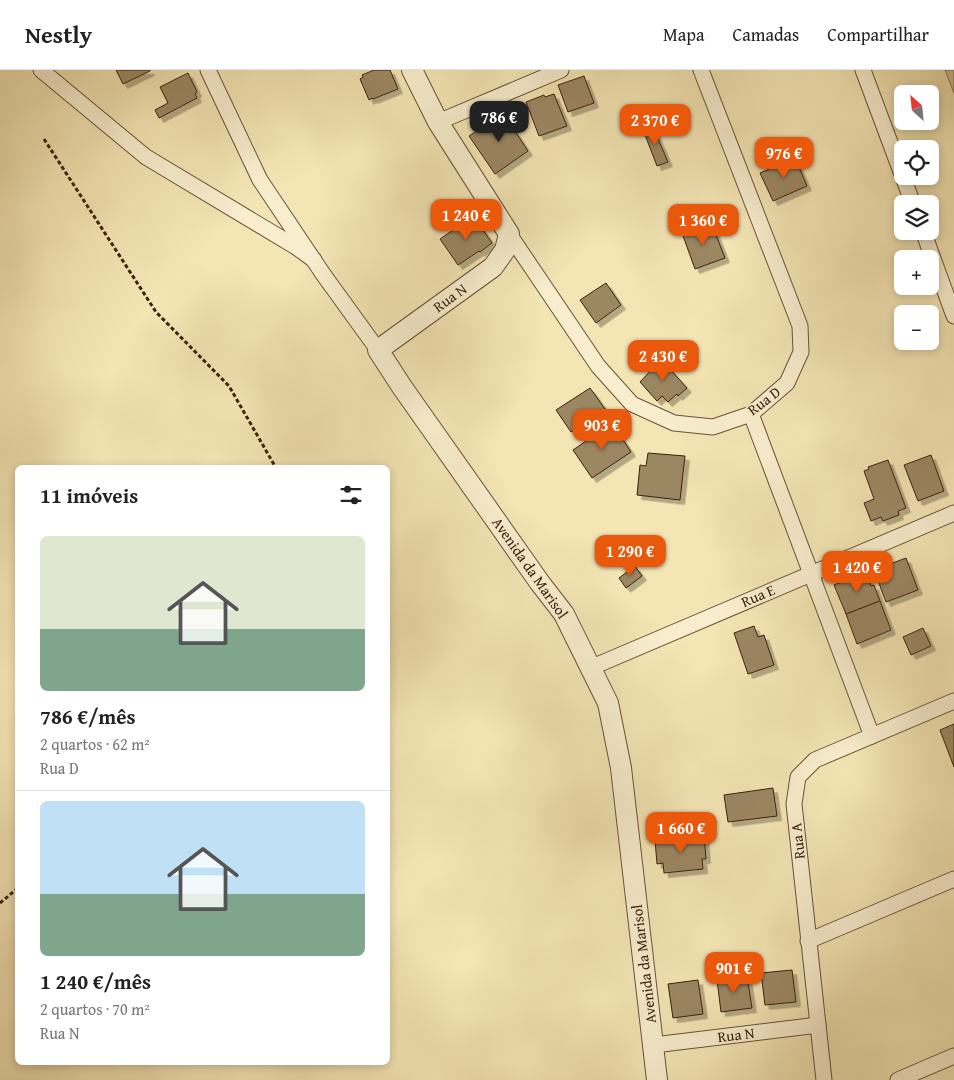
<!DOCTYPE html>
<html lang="pt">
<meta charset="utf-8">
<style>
:root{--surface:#fff;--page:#f6f6f6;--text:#222;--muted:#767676;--line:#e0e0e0;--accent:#ea580c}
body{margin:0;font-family:"Gentium Book Plus",serif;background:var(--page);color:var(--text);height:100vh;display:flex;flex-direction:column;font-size:19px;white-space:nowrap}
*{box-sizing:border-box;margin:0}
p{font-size:16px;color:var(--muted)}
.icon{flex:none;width:28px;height:28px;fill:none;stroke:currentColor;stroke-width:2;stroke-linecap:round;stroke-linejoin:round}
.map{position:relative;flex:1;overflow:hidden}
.side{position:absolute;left:15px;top:395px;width:375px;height:600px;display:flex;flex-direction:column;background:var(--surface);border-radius:8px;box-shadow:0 2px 8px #0003}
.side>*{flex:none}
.needle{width:32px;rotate:333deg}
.controls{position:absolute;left:894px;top:15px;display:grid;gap:10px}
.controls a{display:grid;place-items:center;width:45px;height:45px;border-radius:8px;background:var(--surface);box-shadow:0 2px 8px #0003;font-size:25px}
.price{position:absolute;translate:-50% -42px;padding:0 11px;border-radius:10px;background:var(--accent);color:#fff;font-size:16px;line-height:32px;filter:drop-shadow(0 1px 2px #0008)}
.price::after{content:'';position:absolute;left:50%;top:30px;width:15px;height:11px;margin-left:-8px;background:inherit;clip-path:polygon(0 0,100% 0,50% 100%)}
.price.current{background:#222;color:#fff}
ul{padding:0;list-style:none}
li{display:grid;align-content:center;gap:10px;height:265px;padding:0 25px}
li+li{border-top:1px solid var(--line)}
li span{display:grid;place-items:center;height:155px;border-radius:8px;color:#555}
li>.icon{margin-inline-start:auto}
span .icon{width:90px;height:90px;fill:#fffc;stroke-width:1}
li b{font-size:21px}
h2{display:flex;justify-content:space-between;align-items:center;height:60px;padding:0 25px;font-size:21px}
header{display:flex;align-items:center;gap:30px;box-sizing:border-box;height:70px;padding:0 25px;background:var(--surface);border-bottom:1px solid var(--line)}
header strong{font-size:24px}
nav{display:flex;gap:28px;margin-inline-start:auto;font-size:18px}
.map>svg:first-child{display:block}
.green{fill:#d5c498;stroke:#897253}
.building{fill:#9c8764;stroke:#3d210e;filter:url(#shadow)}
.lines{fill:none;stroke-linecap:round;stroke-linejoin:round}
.minor-casing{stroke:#6b5238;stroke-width:17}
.tertiary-casing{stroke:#6b5238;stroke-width:22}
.path{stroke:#3d210e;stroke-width:3;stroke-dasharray:4 2.5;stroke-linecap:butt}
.minor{stroke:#f8eece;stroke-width:15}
.tertiary{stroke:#f8eece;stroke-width:20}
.labels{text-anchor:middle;stroke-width:4;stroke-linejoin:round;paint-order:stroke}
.street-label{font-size:15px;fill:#3d210e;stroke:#f8eece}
</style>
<header>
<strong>Nestly</strong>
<nav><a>Mapa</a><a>Camadas</a><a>Compartilhar</a></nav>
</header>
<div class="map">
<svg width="954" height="1010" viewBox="0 0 954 1010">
<defs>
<filter id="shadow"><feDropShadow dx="4.5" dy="4.5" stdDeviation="0" flood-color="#0004"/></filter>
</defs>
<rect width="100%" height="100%" fill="#f4e5b4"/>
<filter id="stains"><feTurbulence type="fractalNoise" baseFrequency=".004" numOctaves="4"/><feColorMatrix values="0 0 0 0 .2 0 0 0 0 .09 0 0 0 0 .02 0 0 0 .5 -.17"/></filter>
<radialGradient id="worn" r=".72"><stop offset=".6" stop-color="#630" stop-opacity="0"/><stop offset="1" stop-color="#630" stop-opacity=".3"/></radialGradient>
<path class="green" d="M945,0H954V23Z"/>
<g class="building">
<path d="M116,0H150V1L123,14Z"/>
<path d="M374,0H390L398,19L373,29L372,28L369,30L360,9L363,7L362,5Z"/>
<path d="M188,3L197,22L195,24L197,28L159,48L155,40L168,33L160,17Z"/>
<path d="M584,6L594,33L568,42L558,15Z"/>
<path d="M554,24L567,56L539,66L526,32L544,25L545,27Z"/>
<path d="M503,43L528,81L495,104L469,66Z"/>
<path d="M652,55L668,92L657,96L642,57Z"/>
<path d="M795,88L807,116L773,131L760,103Z"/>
<path d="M474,147L492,173L480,182L479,181L458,195L440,169L471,148L472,149Z"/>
<path d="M711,152L725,188L695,199L682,163Z"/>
<path d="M606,213L621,235L596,253L580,230Z"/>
<path d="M659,287L687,318L678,326L677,324L668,332L662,326L657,331L640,312L653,298L651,295Z"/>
<path d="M590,318L605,339L571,362L556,340Z"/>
<path d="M612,353L631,382L592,408L573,380Z"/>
<path d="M648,383L685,386L680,430L637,425L640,395L646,396Z"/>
<path d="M931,385L944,421L918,431L904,395Z"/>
<path d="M888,390L906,438L898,441L899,445L883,451L881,447L871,451L864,433L874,429L864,401L869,399L868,397Z"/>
<path d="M906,488L918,520L886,532L874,500Z"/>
<path d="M635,496L642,506L626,518L619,508Z"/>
<path d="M865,502L871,516L874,515L880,531L846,544L834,515Z"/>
<path d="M880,531L891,560L857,574L846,544Z"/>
<path d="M754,556L758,567L764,565L774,595L748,604L734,563Z"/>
<path d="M923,558L931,576L911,585L903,567Z"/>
<path d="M954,654V697L940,660Z"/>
<path d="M773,718L777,746L728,752L724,725Z"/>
<path d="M704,765L706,789H702L703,799L664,803L663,793L657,794L655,770Z"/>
<path d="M792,900L796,932L765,935L761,903Z"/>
<path d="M747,906L752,938L721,942L717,910Z"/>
<path d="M698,910L703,944L673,948L668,914Z"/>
</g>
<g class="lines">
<g class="minor-casing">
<g id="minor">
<path d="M41,0L146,87L296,177L314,190"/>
<path d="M208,0L260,110L323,204L378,280"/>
<path d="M863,0L913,134"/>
<path d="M438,52L561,0"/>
<path d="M923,161L954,246"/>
<path d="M509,164L598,296L632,334L674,353L713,357L751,344L787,313L801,282L800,256L701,0"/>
<path d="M751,344L872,666"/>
<path d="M590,598L954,443"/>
<path d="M808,871L954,809"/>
<path d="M654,975L818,955"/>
<path d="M824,1010L794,734L798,707L815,690L954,631"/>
<path d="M898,1010L954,986"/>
</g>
</g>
<g class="tertiary-casing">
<path id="tertiary" d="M412,0L438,52L509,164L505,180L493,197L378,280L402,317L540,513L564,544L608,633L621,698L657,1010"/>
</g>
<g class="path">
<path d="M44,69L156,242L229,316L276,398"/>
<path d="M0,833L18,818"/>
</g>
<use href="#minor" class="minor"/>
<use href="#tertiary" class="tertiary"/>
</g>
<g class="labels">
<g class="street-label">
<text transform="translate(450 228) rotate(-36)" y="5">Rua N</text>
<text transform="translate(764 331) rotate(-37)" y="5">Rua D</text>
<text transform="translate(530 498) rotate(55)" y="5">Avenida da Marisol</text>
<text transform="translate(758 526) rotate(-23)" y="5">Rua E</text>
<text transform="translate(798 771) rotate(-96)" y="5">Rua A</text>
<text transform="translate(644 894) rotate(-97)" y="5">Avenida da Marisol</text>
<text transform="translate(736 965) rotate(-7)" y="5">Rua N</text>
</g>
</g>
<rect width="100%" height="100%" filter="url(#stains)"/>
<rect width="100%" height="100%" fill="url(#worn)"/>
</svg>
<div class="controls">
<a><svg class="needle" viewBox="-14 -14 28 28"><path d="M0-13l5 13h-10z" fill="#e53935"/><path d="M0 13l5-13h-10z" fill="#767676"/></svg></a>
<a><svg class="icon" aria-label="locate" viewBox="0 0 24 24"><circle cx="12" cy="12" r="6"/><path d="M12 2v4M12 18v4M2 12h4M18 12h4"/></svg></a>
<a><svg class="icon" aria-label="layers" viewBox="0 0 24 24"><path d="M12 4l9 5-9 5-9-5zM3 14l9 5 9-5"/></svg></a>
<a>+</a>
<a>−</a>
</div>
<b class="price current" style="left:499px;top:73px">786 €</b>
<b class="price" style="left:655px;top:76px">2 370 €</b>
<b class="price" style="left:784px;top:109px">976 €</b>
<b class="price" style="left:466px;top:171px">1 240 €</b>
<b class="price" style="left:703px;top:176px">1 360 €</b>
<b class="price" style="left:663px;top:312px">2 430 €</b>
<b class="price" style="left:602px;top:381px">903 €</b>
<b class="price" style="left:630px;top:507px">1 290 €</b>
<b class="price" style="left:857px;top:523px">1 420 €</b>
<b class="price" style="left:681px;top:784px">1 660 €</b>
<b class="price" style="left:734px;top:924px">901 €</b>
<section class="side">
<h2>11 imóveis<svg class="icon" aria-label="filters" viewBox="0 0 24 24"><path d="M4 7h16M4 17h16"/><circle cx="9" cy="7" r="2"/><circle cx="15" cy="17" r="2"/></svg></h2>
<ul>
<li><span style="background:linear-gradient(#dfe7d0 60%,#7fa58c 0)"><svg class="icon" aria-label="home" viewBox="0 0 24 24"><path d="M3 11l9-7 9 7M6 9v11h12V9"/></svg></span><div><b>786 €/mês</b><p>2 quartos · 62 m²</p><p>Rua D</p></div></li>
<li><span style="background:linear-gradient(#bfe0f5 60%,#7fa58c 0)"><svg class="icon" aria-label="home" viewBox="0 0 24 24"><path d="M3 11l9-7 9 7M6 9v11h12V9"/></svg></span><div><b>1 240 €/mês</b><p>2 quartos · 70 m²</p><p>Rua N</p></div></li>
</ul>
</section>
</div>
